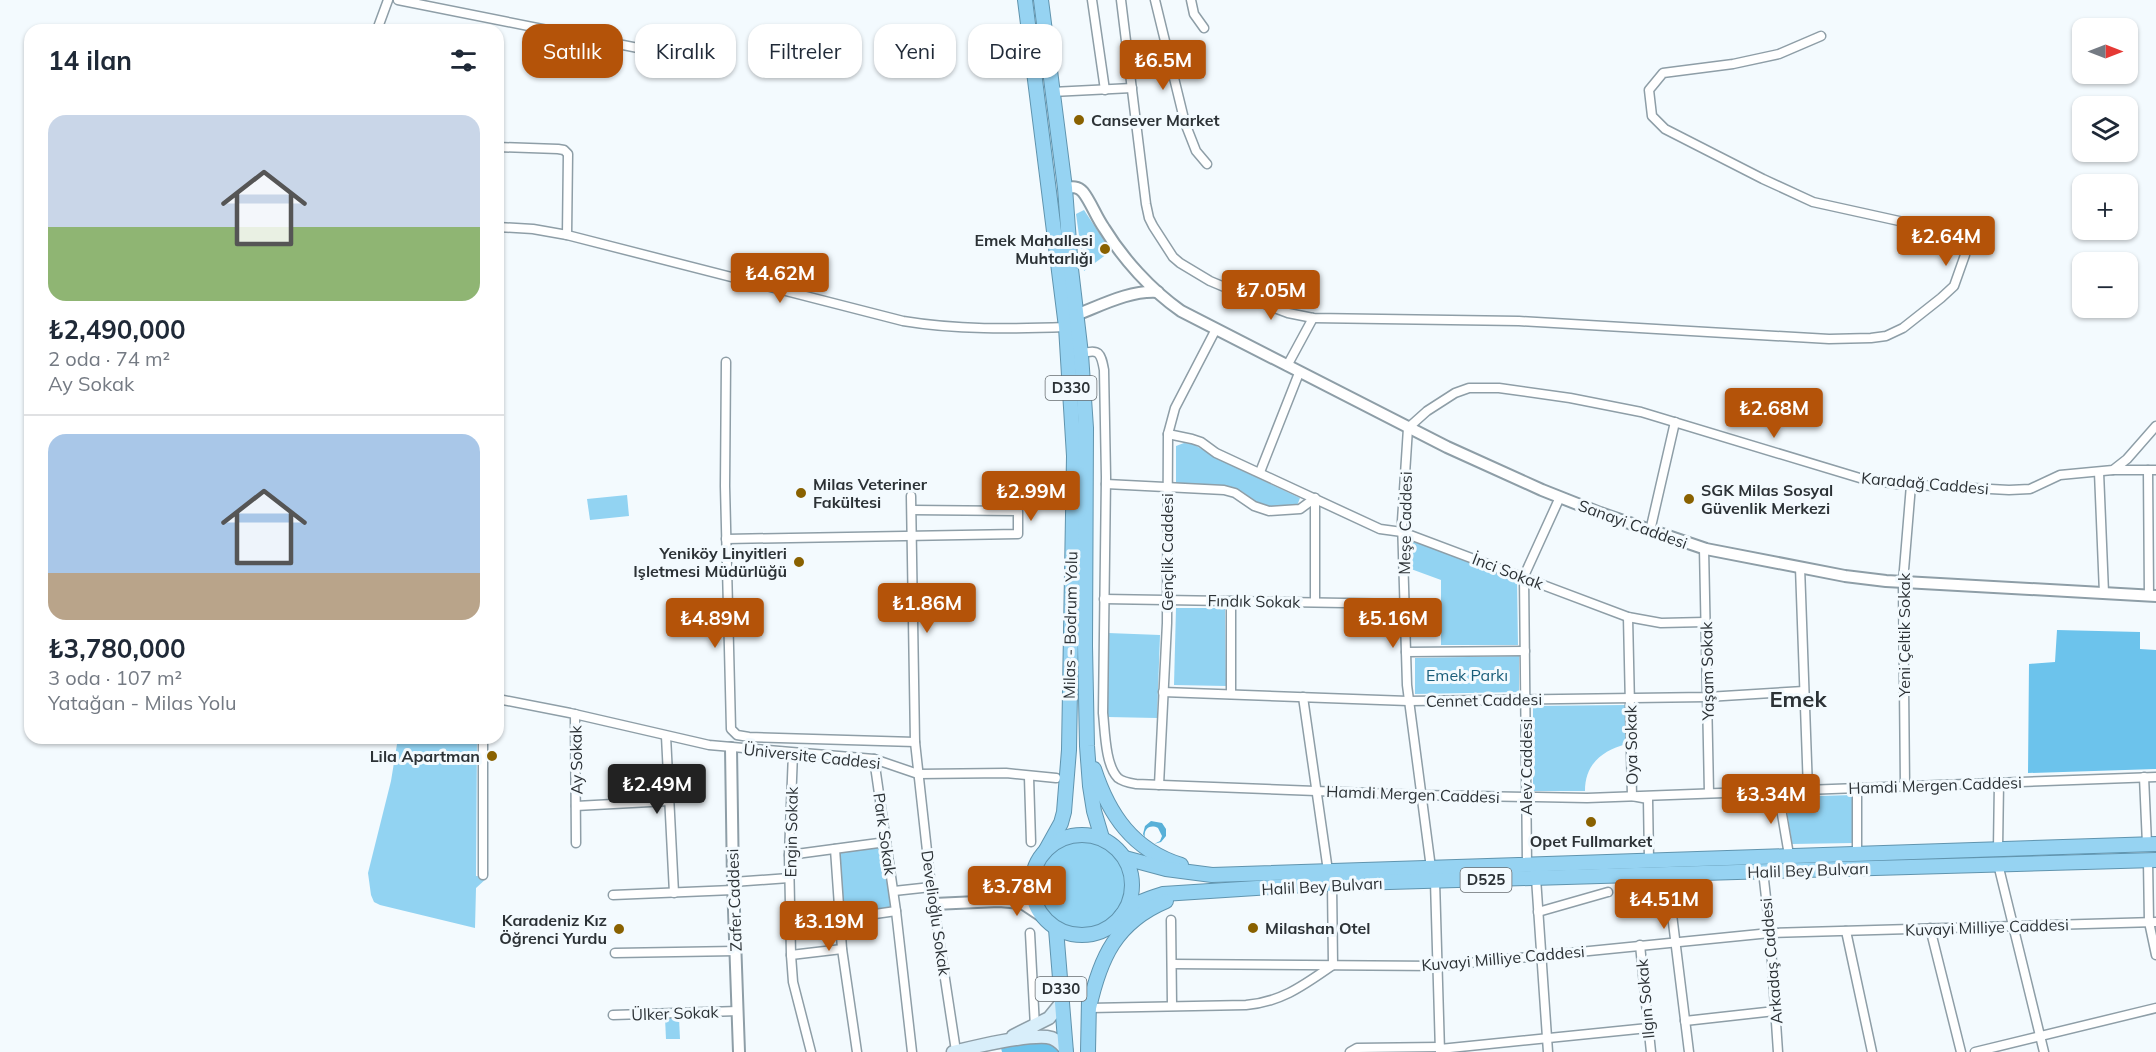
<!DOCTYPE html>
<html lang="tr">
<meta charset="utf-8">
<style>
:root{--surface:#fff;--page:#f2f2f3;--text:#1f2937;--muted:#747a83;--line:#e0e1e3;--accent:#b45309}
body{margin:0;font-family:Mulish,sans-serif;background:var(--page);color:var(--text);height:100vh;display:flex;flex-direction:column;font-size:22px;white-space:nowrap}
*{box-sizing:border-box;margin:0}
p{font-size:20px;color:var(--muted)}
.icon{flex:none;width:33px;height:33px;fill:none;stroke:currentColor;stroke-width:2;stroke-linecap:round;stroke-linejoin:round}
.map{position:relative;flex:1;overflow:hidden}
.panel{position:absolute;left:24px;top:24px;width:480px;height:720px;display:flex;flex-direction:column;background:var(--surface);border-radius:18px;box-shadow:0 2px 4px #0004}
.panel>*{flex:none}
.banner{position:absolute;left:522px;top:24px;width:570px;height:54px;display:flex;gap:12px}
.needle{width:39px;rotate:90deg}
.fabs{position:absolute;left:2072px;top:18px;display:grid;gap:12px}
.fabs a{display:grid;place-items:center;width:66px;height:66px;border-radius:12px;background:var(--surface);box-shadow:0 2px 4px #0004;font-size:30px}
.price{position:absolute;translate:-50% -51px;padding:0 14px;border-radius:6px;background:var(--accent);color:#fff;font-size:20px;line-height:39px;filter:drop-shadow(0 2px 3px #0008)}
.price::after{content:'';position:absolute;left:50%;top:36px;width:18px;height:14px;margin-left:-9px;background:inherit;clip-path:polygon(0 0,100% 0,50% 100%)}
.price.current{background:#222;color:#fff}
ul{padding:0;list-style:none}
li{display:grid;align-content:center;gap:12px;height:318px;padding:0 24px}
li+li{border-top:2px solid var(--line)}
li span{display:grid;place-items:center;height:186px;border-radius:18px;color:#555}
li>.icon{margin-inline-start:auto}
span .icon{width:108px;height:108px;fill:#fffc;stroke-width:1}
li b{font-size:26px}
h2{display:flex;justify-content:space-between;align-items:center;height:72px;padding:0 24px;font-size:26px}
.chip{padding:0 21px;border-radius:18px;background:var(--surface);box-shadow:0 2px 4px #0004;font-size:21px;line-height:54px}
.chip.current{background:var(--accent);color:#fff}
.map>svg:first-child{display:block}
.green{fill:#92d3f2}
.forest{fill:#6cc3ec}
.water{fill:#58b0d8}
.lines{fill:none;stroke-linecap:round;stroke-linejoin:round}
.minor-casing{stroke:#8e9ea7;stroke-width:11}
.tertiary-casing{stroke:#8e9ea7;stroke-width:14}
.secondary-casing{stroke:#8e9ea7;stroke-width:15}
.trunk-casing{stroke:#6094ae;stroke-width:16}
.minor{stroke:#fff;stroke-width:8}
.tertiary{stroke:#fff;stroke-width:10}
.secondary{stroke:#d8eefa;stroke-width:12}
.trunk{stroke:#96d3f2;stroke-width:14}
.poi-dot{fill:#896100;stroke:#f3fafe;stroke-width:2}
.labels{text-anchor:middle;stroke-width:6;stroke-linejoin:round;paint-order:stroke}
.shield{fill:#f3fafe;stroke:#686e72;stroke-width:1.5}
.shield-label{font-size:15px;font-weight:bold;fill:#2c3236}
.poi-label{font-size:16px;font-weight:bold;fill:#2c3236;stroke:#f3fafe;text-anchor:start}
.street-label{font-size:16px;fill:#2c3236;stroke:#f3fafe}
.park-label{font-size:16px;fill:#195d79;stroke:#f3fafe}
.district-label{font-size:22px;font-weight:bold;fill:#2c3236;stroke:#f3fafe}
</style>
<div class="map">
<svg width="2156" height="1052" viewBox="0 0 2156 1052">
<rect width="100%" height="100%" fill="#f3fafe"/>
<g class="green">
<path d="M1084,210L1111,251L1084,271L1076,214Z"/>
<path d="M1184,443L1193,444L1220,460L1300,498L1297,506H1263C1252,502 1247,492 1236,489L1176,484V446Z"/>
<path d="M627,495L629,516L590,520L587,499Z"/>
<path d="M1411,539L1517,579L1518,645H1441V580L1411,569Z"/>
<path d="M1176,608H1225L1226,686L1174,685Z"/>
<path d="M1108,633L1160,635L1157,718L1108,717Z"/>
<path d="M1519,656V692L1415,694V658Z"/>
<path d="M1625,705L1626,744C1602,751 1585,764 1585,791H1533V706Z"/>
<path d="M398,738H477L476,876L488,877L476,888L475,928L380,905L374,902L371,895L368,873L391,781Z"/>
<path d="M1853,795V843L1792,844L1785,797Z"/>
<circle cx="1083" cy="884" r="44"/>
<path d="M886,842L896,911L840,919L835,849Z"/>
<path d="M665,1018H679L680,1039H666Z"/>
</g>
<g class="forest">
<path d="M2057,630L2140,632V649L2156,650V769L2028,773L2029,664L2055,662Z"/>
<path d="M1048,1040L1062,1052H1002L1001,1048Z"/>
</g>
<path class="water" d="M1151,821L1162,823L1166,829V836L1161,842L1154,844L1160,841L1162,836L1158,828C1150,824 1143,829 1145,838L1143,834L1145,826Z"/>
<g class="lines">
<g class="minor-casing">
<g id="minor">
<path d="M398,0L648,50"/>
<path d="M1092,0L1105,90"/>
<path d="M1121,0L1146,204L1149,218L1153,226L1173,257L1180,263L1210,281L1272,307L1288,313L1313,318L1519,321L1829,339L1871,338L1886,336L1903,328L1941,298L1954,286L1965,255L1962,242L1949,232L1813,202L1763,179L1665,129L1652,116L1649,90L1663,73L1733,64L1779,54L1821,36"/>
<path d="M1155,0L1185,123L1196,151L1207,164"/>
<path d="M1191,0L1194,14L1204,28"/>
<path d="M377,30L388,0"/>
<path d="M1052,92L1132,88"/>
<path d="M498,147L558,149L564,150L568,154L567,235"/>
<path d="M498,227L533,229L567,235L903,321C957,330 1011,329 1066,327"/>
<path d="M1081,354C1099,348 1101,353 1104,370L1106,477L1103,713C1105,730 1105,765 1118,778C1123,782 1130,783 1136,784L1420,795L1587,798L2156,777"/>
<path d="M726,362L725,486L731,729L737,735L749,737L915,742"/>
<path d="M1287,366L1313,318"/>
<path d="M1168,434L1192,439L1201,442L1216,453L1380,529L1402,532L1628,617L1661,623L1705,622"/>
<path d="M2113,470H2156"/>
<path d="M2148,470L2149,596"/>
<path d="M1260,472L1299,373"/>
<path d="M2099,472L2104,593"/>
<path d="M1106,484L1224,490L1235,493L1254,506L1269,511L1300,509L1315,498"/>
<path d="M911,496L915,742L931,887L956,1051"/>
<path d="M1315,498V602"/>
<path d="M1650,531L1675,422"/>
<path d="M726,539L1018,534V511L912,510"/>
<path d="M1704,548L1709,793"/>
<path d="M1800,567L1808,790"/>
<path d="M1104,599L1404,604"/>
<path d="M1628,617L1632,796L1648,799L1649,860"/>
<path d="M1406,652L1525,651"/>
<path d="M1163,692L1408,701L1707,697L1804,691"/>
<path d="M1231,694V601"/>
<path d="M1303,697L1328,871"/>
<path d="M498,699L570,713L709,745L874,759L918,774L1006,773L1056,778"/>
<path d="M575,714L576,843"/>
<path d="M666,736L674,893"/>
<path d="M793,753L789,855L791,955L793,982L811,1052"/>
<path d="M874,759L896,911L912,1052"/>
<path d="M1029,777L1031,842"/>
<path d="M2144,777L2147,844"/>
<path d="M1159,785L1167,623L1168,434L1175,408L1216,329"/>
<path d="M1905,786L1903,582L1911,485"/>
<path d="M1857,788V853"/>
<path d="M1778,791L1789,855"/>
<path d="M576,806L669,801"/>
<path d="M835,849L842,949L857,1052"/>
<path d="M1998,849L1999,782"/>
<path d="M789,855L886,842"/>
<path d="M2148,861L2149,922L2156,955"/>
<path d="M1527,864L1524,576L1560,497"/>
<path d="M1998,864L2044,1052"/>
<path d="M1431,868L1407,685L1402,521L1408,428L1427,411L1455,393L1469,388H1499L1570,398L1641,412L1863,479L1897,484L2009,490L2030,489L2060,475L2113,470L2127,459L2156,426"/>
<path d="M1763,871L1770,933L1778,1052"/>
<path d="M1667,874L1689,1052"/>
<path d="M483,875V738"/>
<path d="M1536,878L1548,1052"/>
<path d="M1435,881L1440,1052"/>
<path d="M733,882L789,878"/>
<path d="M894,891L931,887"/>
<path d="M613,895L733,890"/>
<path d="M1538,912L1608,892"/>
<path d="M840,919L896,911"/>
<path d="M1171,920L1172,1005"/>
<path d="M1930,928L1961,1052"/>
<path d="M1846,931L1872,1052"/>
<path d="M1030,933L1035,1027"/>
<path d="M1640,945L1651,1052"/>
<path d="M615,953L736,951"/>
<path d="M791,955L842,949"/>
<path d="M1172,964L1438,966L1770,933L2156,922"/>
<path d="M1089,1008L1246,1005C1282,1002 1304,985 1333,965L1332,884"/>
<path d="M613,1015L738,1011"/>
<path d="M1685,1021L1775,1011"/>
<path d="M1440,1049L1648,1028"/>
<path d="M1350,1052L1357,1048L1440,1047"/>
<path d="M1975,1052L2156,1008"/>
</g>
</g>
<g class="tertiary-casing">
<g id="tertiary">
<path d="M1065,188C1072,187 1078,186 1083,192C1091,202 1096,217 1104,228C1123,259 1151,290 1181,311L1447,447L1542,490L1600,513L1706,549L1845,576L1886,581L2156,596"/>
<path d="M1076,315C1102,305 1130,290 1158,292"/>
<path d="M731,748L733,882L739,1052"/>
<path d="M1002,900L1020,894L1032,876"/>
<path d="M934,904L999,901L1022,903L1043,917"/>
</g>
</g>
<g class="secondary-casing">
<g id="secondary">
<path d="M1013,1036L1049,1018L1062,1002"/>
<path d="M953,1052C978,1046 1023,1035 1047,1037C1056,1038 1061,1043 1066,1050"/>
</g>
</g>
<g class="trunk-casing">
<g id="trunk">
<path d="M1025,0L1066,327L1074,456L1069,750L1064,812L1061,823L1046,850"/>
<path d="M1041,0L1065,188L1071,269L1081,354L1086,428L1085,646L1087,746L1090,786L1094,811L1102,838"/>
<path d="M1094,769C1109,815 1133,850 1181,865"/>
<circle cx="1082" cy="885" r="50"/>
<path d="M1125,858L1166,869L1212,875L2156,844"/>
<path d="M1122,915C1134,903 1147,899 1163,894L1321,884L2156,860"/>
<path d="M1056,929L1066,1052"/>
<path d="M1089,1008C1100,958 1116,922 1166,901"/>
<path d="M1088,1052L1089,1000"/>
</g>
</g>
<use href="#minor" class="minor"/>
<use href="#tertiary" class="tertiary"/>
<use href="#secondary" class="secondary"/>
<use href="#trunk" class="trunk"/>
</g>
<g class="poi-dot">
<circle cx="1079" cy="120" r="6"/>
<circle cx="1105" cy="249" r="6"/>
<circle cx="801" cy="493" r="6"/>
<circle cx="1689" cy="499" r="6"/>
<circle cx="799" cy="562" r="6"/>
<circle cx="492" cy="756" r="6"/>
<circle cx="1591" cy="822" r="6"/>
<circle cx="1253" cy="928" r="6"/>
<circle cx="619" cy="929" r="6"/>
</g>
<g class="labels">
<g class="shield">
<rect x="1045.5" y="376" width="51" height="24" rx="4.5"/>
<rect x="1460.5" y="868" width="51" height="24" rx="4.5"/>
<rect x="1035.5" y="977" width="51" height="24" rx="4.5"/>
</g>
<g class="shield-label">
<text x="1071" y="393">D330</text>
<text x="1486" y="885">D525</text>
<text x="1061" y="994">D330</text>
</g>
<g class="poi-label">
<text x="1091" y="126">Cansever Market</text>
<text x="1093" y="246" text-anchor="end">Emek Mahallesi<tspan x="1093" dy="18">Muhtarlığı</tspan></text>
<text x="813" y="490">Milas Veteriner<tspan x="813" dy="18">Fakültesi</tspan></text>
<text x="1701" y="496">SGK Milas Sosyal<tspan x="1701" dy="18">Güvenlik Merkezi</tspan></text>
<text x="787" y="559" text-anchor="end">Yeniköy Linyitleri<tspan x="787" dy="18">Işletmesi Müdürlüğü</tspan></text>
<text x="480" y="762" text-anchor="end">Lila Apartman</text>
<text x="1591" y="847" text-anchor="middle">Opet Fullmarket</text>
<text x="607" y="926" text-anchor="end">Karadeniz Kız<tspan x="607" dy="18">Öğrenci Yurdu</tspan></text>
<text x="1265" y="934">Milashan Otel</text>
</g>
<g class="street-label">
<text transform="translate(1925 483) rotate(5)" y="6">Karadağ Caddesi</text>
<text transform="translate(1405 523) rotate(-89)" y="6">Meşe Caddesi</text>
<text transform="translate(1633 524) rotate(20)" y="6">Sanayi Caddesi</text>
<text transform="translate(1167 552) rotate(-90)" y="6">Gençlik Caddesi</text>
<text transform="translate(1508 571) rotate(21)" y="6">İnci Sokak</text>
<text transform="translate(1254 601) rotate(1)" y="6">Fındık Sokak</text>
<text transform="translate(1070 625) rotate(-89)" y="6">Milas - Bodrum Yolu</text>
<text transform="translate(1904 635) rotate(-90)" y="6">Yeni Çeltik Sokak</text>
<text transform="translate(1707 671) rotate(-91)" y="6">Yaşam Sokak</text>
<text transform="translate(1484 700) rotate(-1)" y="6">Cennet Caddesi</text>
<text transform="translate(1631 745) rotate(-91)" y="6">Oya Sokak</text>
<text transform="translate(812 756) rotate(6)" y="6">Üniversite Caddesi</text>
<text transform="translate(576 760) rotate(-91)" y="6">Ay Sokak</text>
<text transform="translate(1526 767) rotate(-90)" y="6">Alev Caddesi</text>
<text transform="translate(1935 785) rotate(-2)" y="6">Hamdi Mergen Caddesi</text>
<text transform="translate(1413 794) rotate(2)" y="6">Hamdi Mergen Caddesi</text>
<text transform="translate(791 832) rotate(-89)" y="6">Engin Sokak</text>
<text transform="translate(885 834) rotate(82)" y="6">Park Sokak</text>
<text transform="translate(1808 870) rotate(-2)" y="6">Halil Bey Bulvarı</text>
<text transform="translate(1322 886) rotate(-3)" y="6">Halil Bey Bulvarı</text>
<text transform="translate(734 900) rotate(-92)" y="6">Zafer Caddesi</text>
<text transform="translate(936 913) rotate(82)" y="6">Develioğlu Sokak</text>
<text transform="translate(1987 927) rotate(-2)" y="6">Kuvayi Milliye Caddesi</text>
<text transform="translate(1503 958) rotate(-5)" y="6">Kuvayi Milliye Caddesi</text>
<text transform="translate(1771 961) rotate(-95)" y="6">Arkadaş Caddesi</text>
<text transform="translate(1645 999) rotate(-95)" y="6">Ilgın Sokak</text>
<text transform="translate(675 1013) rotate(-2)" y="6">Ülker Sokak</text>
</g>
<g class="park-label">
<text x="1467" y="681">Emek Parkı</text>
</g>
<g class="district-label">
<text x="1798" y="707">Emek</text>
</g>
</g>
</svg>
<div class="fabs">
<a><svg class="needle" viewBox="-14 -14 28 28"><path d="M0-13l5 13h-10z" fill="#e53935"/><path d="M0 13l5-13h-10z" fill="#747a83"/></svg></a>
<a><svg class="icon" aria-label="layers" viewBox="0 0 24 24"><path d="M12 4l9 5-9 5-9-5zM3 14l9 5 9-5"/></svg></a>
<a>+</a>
<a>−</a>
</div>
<b class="price" style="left:1163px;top:91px">₺6.5M</b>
<b class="price" style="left:1946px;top:267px">₺2.64M</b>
<b class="price" style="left:780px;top:304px">₺4.62M</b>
<b class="price" style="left:1271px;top:321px">₺7.05M</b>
<b class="price" style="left:1774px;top:439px">₺2.68M</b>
<b class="price" style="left:1031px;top:522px">₺2.99M</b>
<b class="price" style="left:927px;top:634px">₺1.86M</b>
<b class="price" style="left:715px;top:649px">₺4.89M</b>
<b class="price" style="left:1393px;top:649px">₺5.16M</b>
<b class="price current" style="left:657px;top:815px">₺2.49M</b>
<b class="price" style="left:1771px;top:825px">₺3.34M</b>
<b class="price" style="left:1017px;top:917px">₺3.78M</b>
<b class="price" style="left:1664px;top:930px">₺4.51M</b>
<b class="price" style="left:829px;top:952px">₺3.19M</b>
<div class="banner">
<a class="chip current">Satılık</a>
<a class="chip">Kiralık</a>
<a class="chip">Filtreler</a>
<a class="chip">Yeni</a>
<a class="chip">Daire</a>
</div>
<section class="panel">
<h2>14 ilan<svg class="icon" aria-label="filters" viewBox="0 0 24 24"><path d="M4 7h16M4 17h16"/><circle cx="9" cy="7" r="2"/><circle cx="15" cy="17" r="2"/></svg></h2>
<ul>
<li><span style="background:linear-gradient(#c9d6e8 60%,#8fb573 0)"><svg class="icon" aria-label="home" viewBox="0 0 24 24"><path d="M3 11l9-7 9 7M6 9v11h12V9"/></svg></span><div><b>₺2,490,000</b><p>2 oda · 74 m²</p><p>Ay Sokak</p></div></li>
<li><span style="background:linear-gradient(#a9c7e8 75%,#b9a48a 0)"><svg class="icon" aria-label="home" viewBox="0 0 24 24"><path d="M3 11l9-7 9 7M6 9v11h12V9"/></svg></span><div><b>₺3,780,000</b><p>3 oda · 107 m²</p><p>Yatağan - Milas Yolu</p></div></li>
</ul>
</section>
</div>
